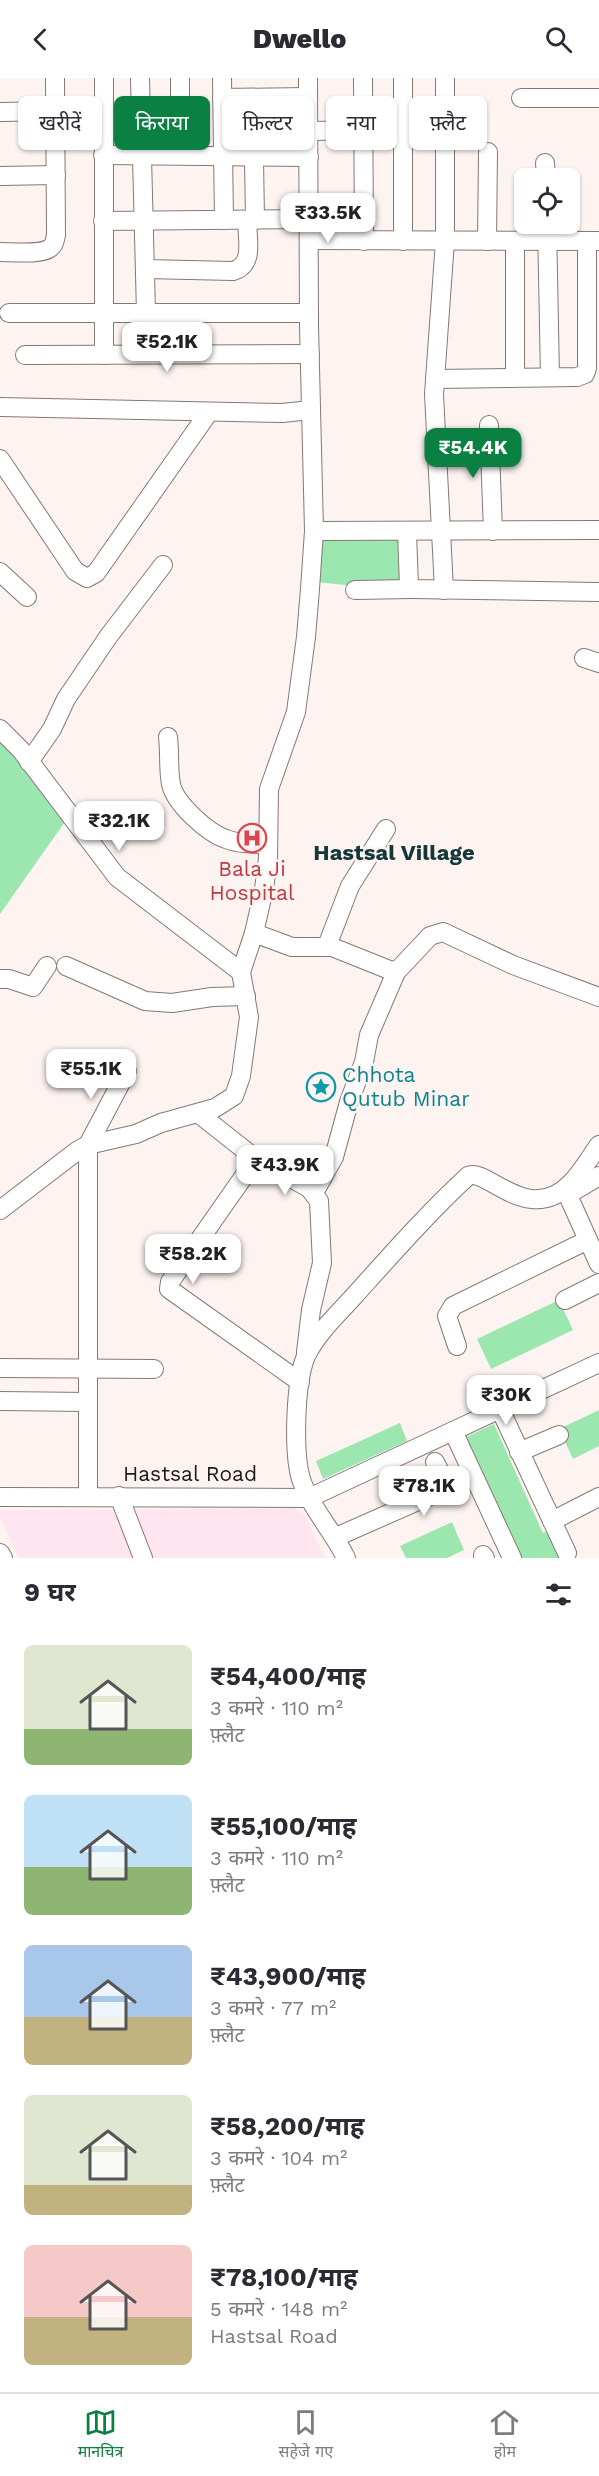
<!DOCTYPE html>
<html lang="hi">
<meta charset="utf-8">
<style>
:root{--surface:#fff;--page:#f2f2f3;--text:#2b2b33;--muted:#7c7c81;--line:#e1e1e2;--accent:#0b8043}
body{margin:0;font-family:"Work Sans","Noto Sans Devanagari",sans-serif;background:var(--page);color:var(--text);height:100vh;display:flex;flex-direction:column;font-size:22px;white-space:nowrap}
*{box-sizing:border-box;margin:0}
p{font-size:20px;color:var(--muted)}
.icon{flex:none;width:33px;height:33px;fill:none;stroke:currentColor;stroke-width:2;stroke-linecap:round;stroke-linejoin:round}
.map{position:relative;height:1480px;overflow:hidden}
.panel{display:flex;flex-direction:column;background:var(--surface);flex:1}
.panel>*{flex:none}
.hud{position:absolute;left:18px;top:18px;width:564px;height:54px;display:flex;gap:12px}
.fabs{position:absolute;left:514px;top:90px;display:grid;gap:12px}
.fabs a{display:grid;place-items:center;width:66px;height:66px;border-radius:9px;background:var(--surface);box-shadow:0 2px 4px #0004;font-size:30px}
.price{position:absolute;translate:-50% -51px;padding:0 14px;border-radius:12px;background:#fff;color:#222;font-size:20px;line-height:39px;filter:drop-shadow(0 2px 3px #0008)}
.price::after{content:'';position:absolute;left:50%;top:36px;width:18px;height:14px;margin-left:-9px;background:inherit;clip-path:polygon(0 0,100% 0,50% 100%)}
.price.current{background:var(--accent);color:#fff}
ul{padding:0;list-style:none}
li{display:flex;align-items:center;gap:18px;height:150px;padding:0 24px}
li span{display:grid;place-items:center;flex:none;width:168px;height:120px;border-radius:9px;color:#555}
li>.icon{margin-inline-start:auto}
span .icon{width:72px;height:72px;fill:#fffc;stroke-width:1}
li b{font-size:26px}
h2{display:flex;justify-content:space-between;align-items:center;height:72px;padding:0 24px;font-size:26px}
.chip{padding:0 21px;border-radius:9px;background:var(--surface);box-shadow:0 2px 4px #0004;font-size:21px;line-height:54px}
.chip.current{background:var(--accent);color:#fff}
header{display:flex;justify-content:space-between;align-items:center;height:78px;padding:0 24px;background:var(--surface);font-size:27px;font-weight:800}
.tab-bar{display:flex;justify-content:space-around;align-items:center;height:84px;border-top:2px solid var(--line);background:var(--surface);font-size:16px;color:var(--muted)}
.tab-bar a{display:grid;justify-items:center;gap:3px}
.tab-bar .current{color:var(--accent)}
.map>svg:first-child{display:block}
.education{fill:#fee5ef}
.green{fill:#9ce7af}
.lines{fill:none;stroke-linecap:round;stroke-linejoin:round}
.minor-casing{stroke:#857873;stroke-width:20}
.minor{stroke:#fff;stroke-width:18}
.labels{text-anchor:middle;stroke-width:5;stroke-linejoin:round;paint-order:stroke}
.health-label{font-size:21px;fill:#be3a42;stroke:#fdf4f1}
.culture-label{font-size:21px;fill:#0d838f;stroke:#fdf4f1;text-anchor:start}
.street-label{font-size:21px;fill:#1f1a18;stroke:#fdf4f1}
.neighbourhood-label{font-size:22px;font-weight:bold;fill:#143738;stroke:#fdf4f1}
</style>
<header><svg class="icon" aria-label="back" viewBox="0 0 24 24"><path d="M15 5l-7 7 7 7"/></svg>Dwello<svg class="icon" aria-label="search" viewBox="0 0 24 24"><circle cx="10" cy="10" r="6"/><path d="M15 15l6 6"/></svg></header>
<div class="map">
<svg width="599" height="1480" viewBox="0 0 599 1480">
<rect width="100%" height="100%" fill="#fdf4f1"/>
<path class="education" d="M294,1430L305,1438L325,1480H19L0,1439V1432Z"/>
<g class="green">
<path d="M317,454L406,457L407,509L375,510L316,504Z"/>
<path d="M0,655L67,741L0,836Z"/>
<path d="M559,1222L573,1252L491,1291L477,1261Z"/>
<path d="M599,1332V1368L573,1381L559,1351Z"/>
<path d="M400,1345L407,1363L323,1401L316,1383Z"/>
<path d="M494,1346L543,1455L557,1449L572,1480H507L455,1364Z"/>
<path d="M452,1444L464,1472L447,1480H406L400,1468Z"/>
</g>
<g class="lines">
<g class="minor-casing">
<g id="minor">
<path d="M140,0L146,235"/>
<path d="M180,0V77"/>
<path d="M222,0L224,142"/>
<path d="M363,0L364,163"/>
<path d="M222,20L308,19"/>
<path d="M253,20L255,142"/>
<path d="M521,20H599"/>
<path d="M0,34L55,33"/>
<path d="M309,53L445,51"/>
<path d="M103,77L309,79"/>
<path d="M545,85L546,100"/>
<path d="M0,98L56,97"/>
<path d="M103,143L310,141"/>
<path d="M547,146L550,299"/>
<path d="M310,162L599,163"/>
<path d="M403,163V0"/>
<path d="M487,163L488,74"/>
<path d="M515,163V299"/>
<path d="M0,174C12,174 41,177 50,170C55,167 55,161 56,157L55,0"/>
<path d="M145,191L233,193C255,187 247,160 247,142"/>
<path d="M9,235H309"/>
<path d="M25,277L310,276"/>
<path d="M104,277V0"/>
<path d="M435,301L577,299L585,296L587,290V163"/>
<path d="M0,329L282,335L311,332"/>
<path d="M489,347L493,453"/>
<path d="M0,381L75,493L87,500L96,495L209,334"/>
<path d="M314,453L599,452"/>
<path d="M407,454L409,509L412,511L599,514"/>
<path d="M0,494L27,519"/>
<path d="M355,512L411,511"/>
<path d="M444,512L434,316L445,163V0"/>
<path d="M584,580L599,585"/>
<path d="M0,651L21,672L117,799L241,894"/>
<path d="M168,659C170,675 168,691 171,706C175,726 208,755 226,761C239,766 254,766 268,766"/>
<path d="M29,684L52,651L66,621L108,559L163,487"/>
<path d="M254,855L292,869H332L392,893L399,891L430,858L443,854L513,887L599,919"/>
<path d="M327,868L350,808L386,751"/>
<path d="M66,888L145,923L172,925L212,919L246,918"/>
<path d="M0,901H9L33,909L47,888"/>
<path d="M199,1036L256,1081L309,1110L319,1123L322,1185L311,1232L306,1274"/>
<path d="M256,1081L170,1204L169,1211L300,1304"/>
<path d="M571,1105L569,1110L570,1122L599,1186"/>
<path d="M314,1115L334,1079L349,1024L364,984L369,957L397,892"/>
<path d="M569,1116L599,1098"/>
<path d="M0,1132L77,1073L88,1067L136,1056L161,1045L215,1030L234,1018L241,998L249,939L241,894L254,855L264,811L268,780L269,711L296,634L306,559L310,511L314,453L309,248L308,0"/>
<path d="M565,1222L599,1205"/>
<path d="M457,1268L447,1238L453,1228L588,1162"/>
<path d="M0,1290L154,1291"/>
<path d="M0,1323L88,1324"/>
<path d="M500,1331L567,1475"/>
<path d="M453,1353L512,1480"/>
<path d="M519,1374L559,1357"/>
<path d="M88,1418V1067L127,993"/>
<path d="M119,1418L143,1480"/>
<path d="M0,1419L309,1420L599,1285"/>
<path d="M552,1443L599,1419"/>
<path d="M336,1459L445,1411V1404L435,1384"/>
<path d="M0,1475L3,1480"/>
<path d="M483,1477L485,1480"/>
<path d="M346,1480C333,1453 310,1429 301,1401C293,1374 295,1304 306,1278C317,1255 338,1236 355,1217C391,1177 428,1135 468,1098C487,1089 528,1149 571,1105C582,1094 590,1079 599,1067"/>
</g>
</g>
<use href="#minor" class="minor"/>
</g>
<defs>
<g id="hospital-ring" transform="scale(1.5)"><circle r="9.5" fill="#fdf4f1" stroke="#e0444e" stroke-width="1.5"/><path d="M-5-5h3v3.5h4V-5h3V5h-3V1.5h-4V5h-3Z" fill="#e0444e"/></g>
<g id="sight-ring" transform="scale(1.5)"><circle r="9.5" fill="#fdf4f1" stroke="#0f9aa8" stroke-width="1.5"/><path d="M0-6L1.8-2.2L6-1.7L2.9 1.2L3.7 5.4L0 3.3L-3.7 5.4L-2.9 1.2L-6-1.7L-1.8-2.2Z" fill="#0f9aa8"/></g>
</defs>
<g fill-rule="evenodd">
<use href="#hospital-ring" x="252" y="760"/>
<use href="#sight-ring" x="321" y="1009"/>
</g>
<g class="labels">
<g class="health-label">
<text x="252" y="798">Bala Ji<tspan x="252" dy="24">Hospital</tspan></text>
</g>
<g class="culture-label">
<text x="342" y="1004">Chhota<tspan x="342" dy="24">Qutub Minar</tspan></text>
</g>
<g class="street-label">
<text x="190" y="1403">Hastsal Road</text>
</g>
<g class="neighbourhood-label">
<text x="394" y="782">Hastsal Village</text>
</g>
</g>
</svg>
<div class="fabs">
<a><svg class="icon" aria-label="locate" viewBox="0 0 24 24"><circle cx="12" cy="12" r="6"/><path d="M12 2v4M12 18v4M2 12h4M18 12h4"/></svg></a>
</div>
<b class="price" style="left:328px;top:166px">₹33.5K</b>
<b class="price" style="left:167px;top:295px">₹52.1K</b>
<b class="price current" style="left:473px;top:401px">₹54.4K</b>
<b class="price" style="left:119px;top:774px">₹32.1K</b>
<b class="price" style="left:91px;top:1022px">₹55.1K</b>
<b class="price" style="left:285px;top:1118px">₹43.9K</b>
<b class="price" style="left:193px;top:1207px">₹58.2K</b>
<b class="price" style="left:506px;top:1348px">₹30K</b>
<b class="price" style="left:424px;top:1439px">₹78.1K</b>
<div class="hud">
<a class="chip">खरीदें</a>
<a class="chip current">किराया</a>
<a class="chip">फ़िल्टर</a>
<a class="chip">नया</a>
<a class="chip">फ़्लैट</a>
</div>
</div>
<section class="panel">
<h2>9 घर<svg class="icon" aria-label="filters" viewBox="0 0 24 24"><path d="M4 7h16M4 17h16"/><circle cx="9" cy="7" r="2"/><circle cx="15" cy="17" r="2"/></svg></h2>
<ul>
<li><span style="background:linear-gradient(#dfe7d0 70%,#8fb573 0)"><svg class="icon" aria-label="home" viewBox="0 0 24 24"><path d="M3 11l9-7 9 7M6 9v11h12V9"/></svg></span><div><b>₹54,400/माह</b><p>3 कमरे · 110 m²</p><p>फ़्लैट</p></div></li>
<li><span style="background:linear-gradient(#bfe0f5 60%,#8fb573 0)"><svg class="icon" aria-label="home" viewBox="0 0 24 24"><path d="M3 11l9-7 9 7M6 9v11h12V9"/></svg></span><div><b>₹55,100/माह</b><p>3 कमरे · 110 m²</p><p>फ़्लैट</p></div></li>
<li><span style="background:linear-gradient(#a9c7e8 60%,#c2b280 0)"><svg class="icon" aria-label="home" viewBox="0 0 24 24"><path d="M3 11l9-7 9 7M6 9v11h12V9"/></svg></span><div><b>₹43,900/माह</b><p>3 कमरे · 77 m²</p><p>फ़्लैट</p></div></li>
<li><span style="background:linear-gradient(#dfe7d0 75%,#c2b280 0)"><svg class="icon" aria-label="home" viewBox="0 0 24 24"><path d="M3 11l9-7 9 7M6 9v11h12V9"/></svg></span><div><b>₹58,200/माह</b><p>3 कमरे · 104 m²</p><p>फ़्लैट</p></div></li>
<li><span style="background:linear-gradient(#f6c9c9 60%,#c2b280 0)"><svg class="icon" aria-label="home" viewBox="0 0 24 24"><path d="M3 11l9-7 9 7M6 9v11h12V9"/></svg></span><div><b>₹78,100/माह</b><p>5 कमरे · 148 m²</p><p>Hastsal Road</p></div></li>
</ul>
</section>
<nav class="tab-bar">
<a class="current"><svg class="icon" aria-label="map" viewBox="0 0 24 24"><path d="M3 6l6-2 6 2 6-2v14l-6 2-6-2-6 2zM9 4v14M15 6v14"/></svg>मानचित्र</a>
<a><svg class="icon" aria-label="saved" viewBox="0 0 24 24"><path d="M7 4h10v16l-5-4-5 4z"/></svg>सहेजे गए</a>
<a><svg class="icon" aria-label="home" viewBox="0 0 24 24"><path d="M3 11l9-7 9 7M6 9v11h12V9"/></svg>होम</a>
</nav>
